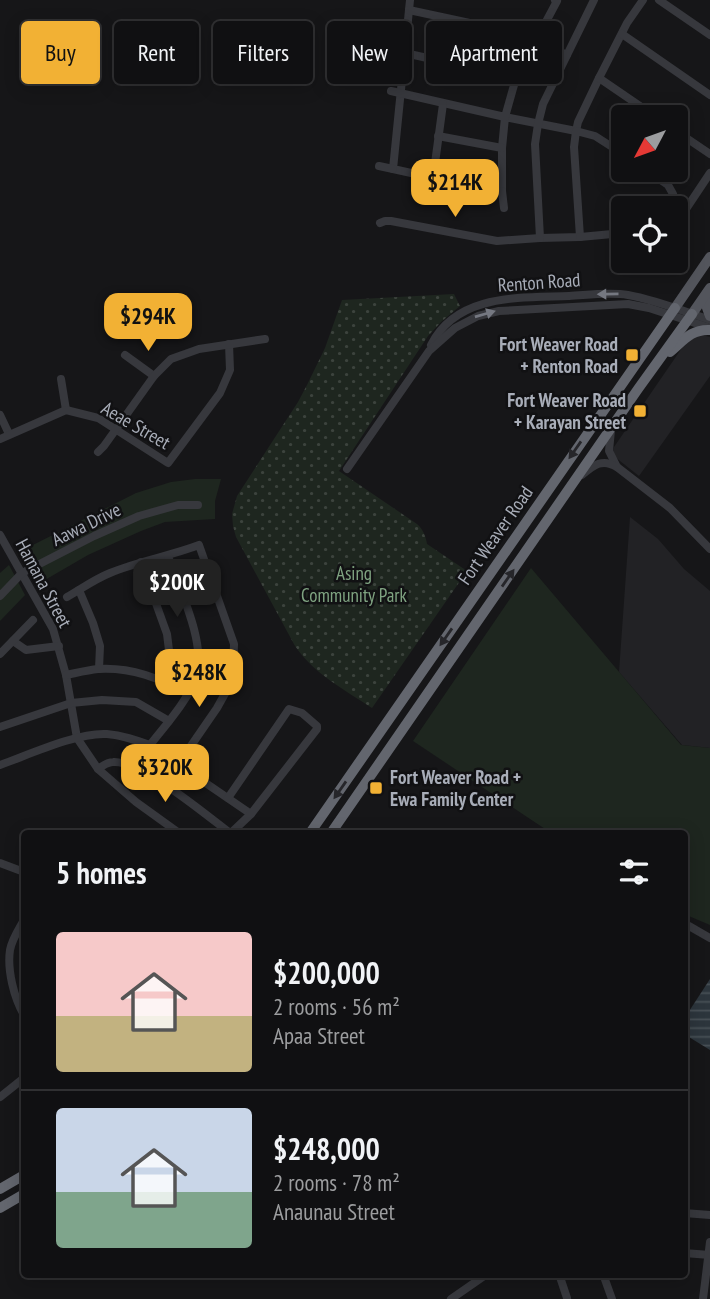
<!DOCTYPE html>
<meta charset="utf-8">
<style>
:root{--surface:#101012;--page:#19191b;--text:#f1f3f6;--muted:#9c9d9f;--line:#303032;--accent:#f2b134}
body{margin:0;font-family:"PT Sans Narrow",sans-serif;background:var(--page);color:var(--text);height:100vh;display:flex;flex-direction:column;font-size:26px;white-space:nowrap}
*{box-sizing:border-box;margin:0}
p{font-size:23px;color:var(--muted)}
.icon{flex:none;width:38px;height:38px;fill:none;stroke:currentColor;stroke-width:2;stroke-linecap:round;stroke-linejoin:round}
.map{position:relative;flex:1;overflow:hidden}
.drawer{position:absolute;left:21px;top:830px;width:667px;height:448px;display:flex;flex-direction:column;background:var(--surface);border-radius:7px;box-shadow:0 4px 18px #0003,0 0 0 2px var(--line)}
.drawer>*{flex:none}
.guide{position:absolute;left:21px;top:21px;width:668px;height:63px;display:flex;gap:14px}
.needle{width:46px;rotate:229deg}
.tools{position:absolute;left:611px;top:105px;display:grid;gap:14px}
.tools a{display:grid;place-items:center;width:77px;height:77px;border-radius:7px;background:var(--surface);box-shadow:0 4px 18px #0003,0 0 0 2px var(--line);font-size:35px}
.price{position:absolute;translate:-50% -60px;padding:0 16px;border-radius:14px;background:var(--accent);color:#111;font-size:23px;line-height:46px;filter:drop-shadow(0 2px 4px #0008)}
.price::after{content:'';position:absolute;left:50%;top:42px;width:21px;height:16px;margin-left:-10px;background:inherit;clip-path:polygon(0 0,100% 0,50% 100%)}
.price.current{background:#222;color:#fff}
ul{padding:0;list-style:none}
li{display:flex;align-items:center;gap:21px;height:175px;padding:0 35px}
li+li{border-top:2px solid var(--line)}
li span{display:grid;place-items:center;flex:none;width:196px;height:140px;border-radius:7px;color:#555}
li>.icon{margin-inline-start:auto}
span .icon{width:84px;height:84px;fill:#fffc;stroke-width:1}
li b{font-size:30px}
h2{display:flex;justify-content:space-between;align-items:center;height:84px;padding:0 35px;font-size:30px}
.chip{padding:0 24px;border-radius:7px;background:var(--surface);box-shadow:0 4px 18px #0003,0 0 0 2px var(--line);font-size:24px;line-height:63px}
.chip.current{background:var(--accent);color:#111}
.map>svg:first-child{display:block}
.built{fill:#222225}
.green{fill:#1e261f}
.park{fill:url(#park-dots)}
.water{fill:url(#water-rules)}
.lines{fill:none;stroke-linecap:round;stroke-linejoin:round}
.minor{stroke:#37383d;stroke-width:8}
.major{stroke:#53555c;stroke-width:10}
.highway{stroke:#63666e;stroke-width:10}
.oneway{fill:#757881}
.oneway2{fill:#26262a}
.poi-dot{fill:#f2b134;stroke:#111113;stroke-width:2.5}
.labels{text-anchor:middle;stroke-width:5;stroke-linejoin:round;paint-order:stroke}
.street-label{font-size:19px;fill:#a8adb8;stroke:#111113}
.poi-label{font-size:19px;font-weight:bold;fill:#a8adb8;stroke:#111113;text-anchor:end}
.park-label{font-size:19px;fill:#7fa381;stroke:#111113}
</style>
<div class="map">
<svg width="710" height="1299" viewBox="0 0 710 1299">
<defs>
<pattern id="park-dots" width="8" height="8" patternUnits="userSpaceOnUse" patternTransform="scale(1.75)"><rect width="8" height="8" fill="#1e261f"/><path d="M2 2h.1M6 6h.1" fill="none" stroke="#3c433d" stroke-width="1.8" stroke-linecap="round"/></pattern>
<pattern id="water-rules" width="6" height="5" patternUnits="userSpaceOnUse" patternTransform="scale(1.75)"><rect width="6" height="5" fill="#2c353c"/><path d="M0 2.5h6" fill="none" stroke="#485056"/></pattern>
</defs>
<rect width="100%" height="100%" fill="#161618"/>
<g class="built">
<path d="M702,335L710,337V376L639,476L615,457L613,451L614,447L686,342L691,338Z"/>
<path d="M630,517L658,539L684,569L710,591V748L682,745L619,672Z"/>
</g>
<g class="green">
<path d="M195,479H221L215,501V519L165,522L141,531L88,555L38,584L19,552L136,493L171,482Z"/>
<path d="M9,565L25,595L0,621V573Z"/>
<path d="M531,568L681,745L710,748V925L684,914V833H551L413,741Z"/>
</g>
<path class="park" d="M454,294L460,306L441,322L428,336L339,471L417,524C423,529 426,537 427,544L467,571L372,708C345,690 314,674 295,646L236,537L233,526L232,514L237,496L298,402L307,385L325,348L342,300Z"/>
<path class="water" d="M710,979V1050L684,1034V1019Z"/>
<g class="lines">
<g class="minor">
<path d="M410,0L393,169L493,191H502V148L505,117L576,131L578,122L599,78"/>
<path d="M643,0L627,23L599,78L656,117"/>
<path d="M659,0L710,35"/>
<path d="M409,10L526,35L567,55"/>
<path d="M622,34L710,95"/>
<path d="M405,53L516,78"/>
<path d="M391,91L505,117L516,78L557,1L555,0"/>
<path d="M676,131L710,154"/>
<path d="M438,136L502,148"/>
<path d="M379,166L393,169"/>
<path d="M646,170L668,185L673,194"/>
<path d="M433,178L443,104"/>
<path d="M502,191L504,208"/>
<path d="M676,219L686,209L710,173"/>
<path d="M380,223L385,221H391L497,241L540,238L580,237L574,147L576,131L595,136L623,154"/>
<path d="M580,237L623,233"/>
<path d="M540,238L535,144L538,124L543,104L594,0"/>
<path d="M431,345C457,293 521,298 569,296C588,295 609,292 628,295C656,300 683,311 710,320"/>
<path d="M125,355L154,376"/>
<path d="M61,379L66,410"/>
<path d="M0,415L9,434"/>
<path d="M611,430L609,451L617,467"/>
<path d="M0,439L66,410L98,418L168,463L220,393L230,370L229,344"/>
<path d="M98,452L104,446L154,376L171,359L199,349L265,339"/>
<path d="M347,469L429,351L455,328L478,316L499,311L628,304L649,308L710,328"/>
<path d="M582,475C594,465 602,458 617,467L670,508L710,549"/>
<path d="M0,535L53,629L66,675L77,738L98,769L136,802L179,833"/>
<path d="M141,562L167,634L169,650L162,679"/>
<path d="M79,590L93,623L100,646L99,669"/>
<path d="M0,596L22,573L94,536L139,516L178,505H198"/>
<path d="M67,597C81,589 95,579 110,573C139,561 170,556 199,545L234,644L233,672L227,690L217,708L164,785"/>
<path d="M13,641L26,650L59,646"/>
<path d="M0,654L33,620"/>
<path d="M66,675C76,673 88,670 98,669C132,667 159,678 188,694"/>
<path d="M0,727L71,703L102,700L136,702L169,721"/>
<path d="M150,745C164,727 189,699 196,677C207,644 179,588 168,556"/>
<path d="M0,765C28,755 78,732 107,734C122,735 136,740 150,745L251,814"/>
<path d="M98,769C102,766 108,762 113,762C141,760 206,815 230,833"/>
<path d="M228,798L289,709L302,713L317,726V729L251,814L231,833"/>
<path d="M0,863L24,872"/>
<path d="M24,920C19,929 12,939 10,950C7,970 14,998 24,1015"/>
<path d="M689,926L710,938"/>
<path d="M0,1097L24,1078"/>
<path d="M684,1213L710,1215"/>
<path d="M684,1253L710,1255"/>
<path d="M559,1274L567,1298"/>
<path d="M603,1274L612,1299"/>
<path d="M451,1299L487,1274"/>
<path d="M703,1299L710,1242"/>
</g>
<g class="major">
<path d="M707,293L706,305L710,316"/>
<path d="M675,308L710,257"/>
<path d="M692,314L710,288"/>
</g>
<g class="highway">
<path d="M670,352C683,341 691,329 710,330"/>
<path d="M310,833L675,308"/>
<path d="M331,833L638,389L692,314"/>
<path d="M0,1189L24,1175"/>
<path d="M0,1208L24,1194"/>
</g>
</g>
<defs><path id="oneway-solid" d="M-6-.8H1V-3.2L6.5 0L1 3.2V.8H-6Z" transform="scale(1.75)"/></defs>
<g class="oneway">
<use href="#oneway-solid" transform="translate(608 294) rotate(179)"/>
<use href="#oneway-solid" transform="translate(485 314) rotate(-16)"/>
</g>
<g class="oneway2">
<use href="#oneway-solid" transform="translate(575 450) rotate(125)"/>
<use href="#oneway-solid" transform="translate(508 578) rotate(-55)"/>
<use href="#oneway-solid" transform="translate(446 637) rotate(125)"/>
<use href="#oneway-solid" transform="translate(340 790) rotate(125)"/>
</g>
<g class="poi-dot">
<rect x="625" y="348" width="14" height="14" rx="3.5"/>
<rect x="633" y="404" width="14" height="14" rx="3.5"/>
<rect x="369" y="781" width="14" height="14" rx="3.5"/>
</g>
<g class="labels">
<g class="street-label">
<text transform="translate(539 282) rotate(-4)" y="7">Renton Road</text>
<text transform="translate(136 425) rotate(30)" y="7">Aeae Street</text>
<text transform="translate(86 524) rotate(-26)" y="7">Aawa Drive</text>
<text transform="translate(495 535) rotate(-55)" y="7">Fort Weaver Road</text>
<text transform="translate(44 583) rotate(62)" y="7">Hamana Street</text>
</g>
<g class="poi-label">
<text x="618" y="351">Fort Weaver Road<tspan x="618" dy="22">+ Renton Road</tspan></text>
<text x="626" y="407">Fort Weaver Road<tspan x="626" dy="22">+ Karayan Street</tspan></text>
<text x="390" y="784" text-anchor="start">Fort Weaver Road +<tspan x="390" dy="22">Ewa Family Center</tspan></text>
</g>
<g class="park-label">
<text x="354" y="580">Asing<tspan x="354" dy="22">Community Park</tspan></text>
</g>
</g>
</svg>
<div class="tools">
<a><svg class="needle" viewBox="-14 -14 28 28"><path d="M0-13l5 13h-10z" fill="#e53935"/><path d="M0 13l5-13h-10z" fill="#9c9d9f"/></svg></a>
<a><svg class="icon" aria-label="locate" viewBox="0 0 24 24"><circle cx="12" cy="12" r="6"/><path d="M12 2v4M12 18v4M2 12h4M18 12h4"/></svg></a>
</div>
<b class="price" style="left:455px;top:219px">$214K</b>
<b class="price" style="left:148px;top:353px">$294K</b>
<b class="price current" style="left:177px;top:619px">$200K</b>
<b class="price" style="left:199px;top:709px">$248K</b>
<b class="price" style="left:165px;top:804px">$320K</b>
<div class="guide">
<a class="chip current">Buy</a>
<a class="chip">Rent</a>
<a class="chip">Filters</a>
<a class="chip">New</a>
<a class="chip">Apartment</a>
</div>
<section class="drawer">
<h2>5 homes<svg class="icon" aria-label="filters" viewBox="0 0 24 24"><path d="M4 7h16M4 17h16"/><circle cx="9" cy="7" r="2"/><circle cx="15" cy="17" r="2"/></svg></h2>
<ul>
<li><span style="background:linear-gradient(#f6c9c9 60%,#c2b280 0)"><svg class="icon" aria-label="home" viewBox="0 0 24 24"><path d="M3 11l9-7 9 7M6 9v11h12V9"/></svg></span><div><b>$200,000</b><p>2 rooms · 56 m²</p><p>Apaa Street</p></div></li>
<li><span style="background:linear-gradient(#c9d6e8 60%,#7fa58c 0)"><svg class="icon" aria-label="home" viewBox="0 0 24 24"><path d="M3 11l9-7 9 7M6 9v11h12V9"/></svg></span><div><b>$248,000</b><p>2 rooms · 78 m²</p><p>Anaunau Street</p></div></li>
</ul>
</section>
</div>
